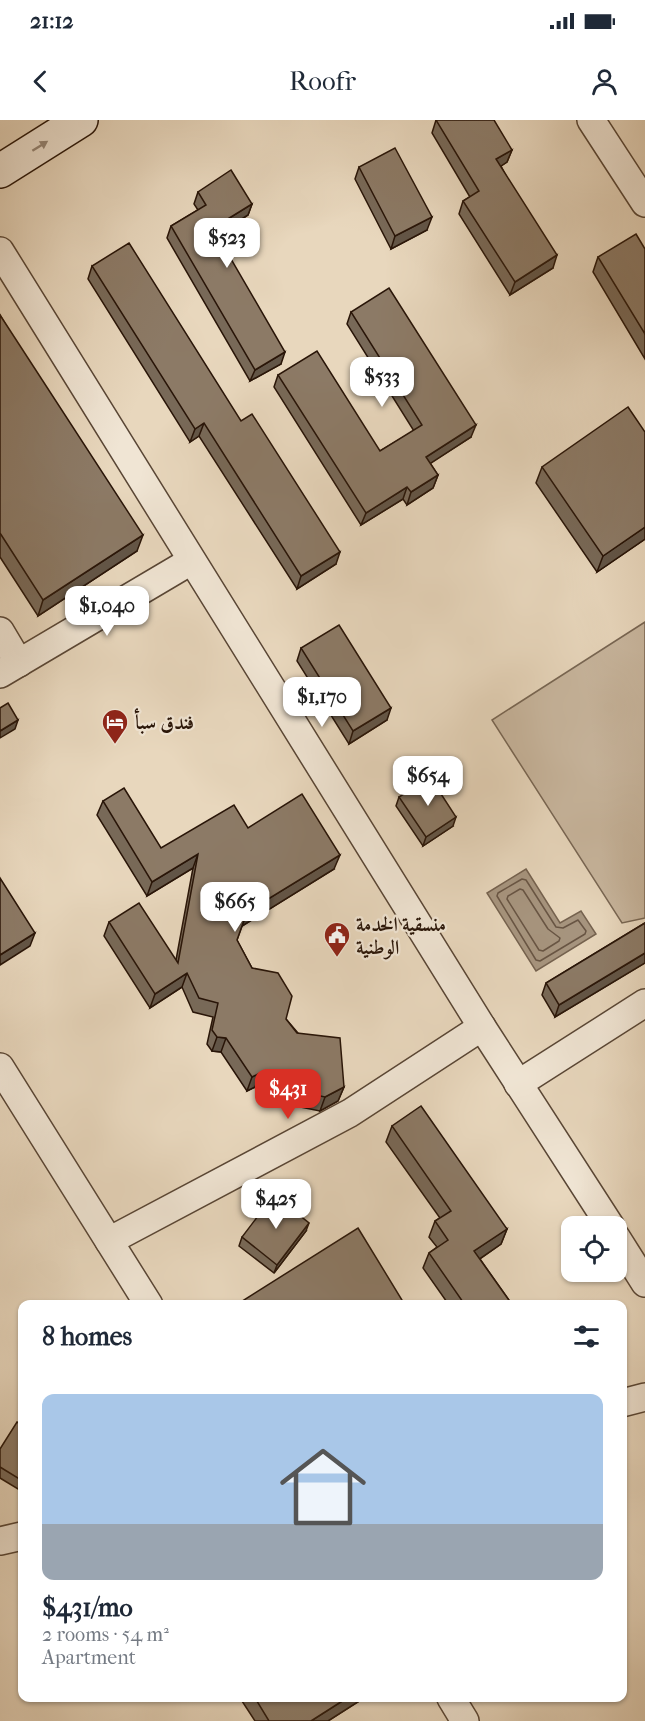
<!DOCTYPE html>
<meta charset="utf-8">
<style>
:root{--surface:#fff;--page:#f6f6f7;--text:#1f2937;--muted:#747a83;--accent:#d93025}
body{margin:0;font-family:"IM FELL French Canon",Amiri,serif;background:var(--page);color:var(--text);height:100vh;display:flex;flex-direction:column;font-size:22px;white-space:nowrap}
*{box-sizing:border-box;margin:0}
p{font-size:20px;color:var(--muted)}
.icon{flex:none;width:33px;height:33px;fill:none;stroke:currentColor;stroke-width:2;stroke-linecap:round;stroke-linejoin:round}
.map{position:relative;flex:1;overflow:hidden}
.details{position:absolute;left:18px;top:1180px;width:609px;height:402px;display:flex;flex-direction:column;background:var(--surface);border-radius:12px;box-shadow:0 2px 4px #0004}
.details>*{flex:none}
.fabs{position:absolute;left:561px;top:1096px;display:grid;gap:12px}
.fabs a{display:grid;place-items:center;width:66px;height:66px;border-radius:12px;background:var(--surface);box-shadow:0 2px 4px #0004;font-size:30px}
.price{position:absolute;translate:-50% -51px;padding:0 14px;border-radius:12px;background:#fff;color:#222;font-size:20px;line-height:39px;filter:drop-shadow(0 2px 3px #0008)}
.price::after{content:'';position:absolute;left:50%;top:36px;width:18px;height:14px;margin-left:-9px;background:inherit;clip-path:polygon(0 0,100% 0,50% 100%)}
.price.active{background:var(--accent);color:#fff}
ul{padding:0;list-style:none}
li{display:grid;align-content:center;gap:12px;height:318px;padding:0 24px}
li span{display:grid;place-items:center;height:186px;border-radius:12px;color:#555}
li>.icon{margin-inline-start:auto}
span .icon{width:108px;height:108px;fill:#fffc;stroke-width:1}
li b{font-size:26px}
h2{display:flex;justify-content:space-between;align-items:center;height:72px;padding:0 24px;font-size:26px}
.status{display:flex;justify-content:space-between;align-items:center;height:42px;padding:0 30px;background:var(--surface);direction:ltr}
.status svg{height:16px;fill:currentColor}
header{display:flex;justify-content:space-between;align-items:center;height:78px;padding:0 24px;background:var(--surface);font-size:27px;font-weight:600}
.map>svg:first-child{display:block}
.green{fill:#c8b69e;stroke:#786653;stroke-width:1.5}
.water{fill:#a7957f;stroke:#75624f;stroke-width:1.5}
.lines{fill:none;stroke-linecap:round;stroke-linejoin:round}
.shore{stroke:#685544;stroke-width:1.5}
.minor-casing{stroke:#594635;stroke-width:30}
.secondary-casing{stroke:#291508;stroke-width:36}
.minor{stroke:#f0e5d4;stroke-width:27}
.secondary{stroke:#f0e5d4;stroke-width:33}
.wall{fill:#786958;stroke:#291508;stroke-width:1.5}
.shaded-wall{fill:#625547;stroke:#291508;stroke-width:1.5}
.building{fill:#8c7a66;stroke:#291508;stroke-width:1.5}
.oneway{fill:#968778}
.labels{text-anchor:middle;stroke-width:4.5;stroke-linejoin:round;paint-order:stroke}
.poi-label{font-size:20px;font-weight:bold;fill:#291508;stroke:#f0e5d4;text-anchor:start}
</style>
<div class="status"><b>21:12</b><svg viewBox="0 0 49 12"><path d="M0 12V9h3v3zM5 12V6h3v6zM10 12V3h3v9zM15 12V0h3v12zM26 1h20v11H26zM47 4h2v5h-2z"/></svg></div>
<header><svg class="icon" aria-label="back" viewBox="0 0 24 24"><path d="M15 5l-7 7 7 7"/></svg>Roofr<svg class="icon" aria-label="person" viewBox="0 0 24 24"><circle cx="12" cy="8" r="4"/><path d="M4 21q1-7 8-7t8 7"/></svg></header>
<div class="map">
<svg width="645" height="1601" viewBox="0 0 645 1601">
<rect width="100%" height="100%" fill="#e8d7bd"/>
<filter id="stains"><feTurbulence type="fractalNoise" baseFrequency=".00333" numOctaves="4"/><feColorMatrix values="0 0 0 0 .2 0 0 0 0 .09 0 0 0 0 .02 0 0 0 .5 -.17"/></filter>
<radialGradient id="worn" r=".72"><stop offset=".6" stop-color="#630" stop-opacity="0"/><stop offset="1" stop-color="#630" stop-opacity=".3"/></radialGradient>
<path class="green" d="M645,502V798L622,803L492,600Z"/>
<path class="water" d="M526,749L560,803L581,791L596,814L536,851L487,773Z"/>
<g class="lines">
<g class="shore">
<path d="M522,759L526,760L556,807L563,808L578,800L586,811L585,814L540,841L536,840L497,776L498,773Z"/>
<path d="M520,769L523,770L548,809L560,818L559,821L543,831L539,830L507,779L508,776Z"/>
</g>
<g class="minor-casing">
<g id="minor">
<path d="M591,0L645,83"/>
<path d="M0,131L482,907L611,1107"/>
<path d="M0,511L19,543"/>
<path d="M0,554L191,441"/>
<path d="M0,947L149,1185"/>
<path d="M518,964L645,883"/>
<path d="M616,1117L645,1163"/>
<path d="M109,1121L350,993L482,907"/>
<path d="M622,1283L645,1277"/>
<path d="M0,1421L22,1416"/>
<path d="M451,1578L465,1601"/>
</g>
</g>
<g class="secondary-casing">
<path id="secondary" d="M0,51L81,0"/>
</g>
<use href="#minor" class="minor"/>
<use href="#secondary" class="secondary"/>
</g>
<g class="wall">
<path d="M436,0L512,30L507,42L501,46L553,148L510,175L459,94L463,81L470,77L432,13Z"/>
<path d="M359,47L427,110L391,129L355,59Z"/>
<path d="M198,72L252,84L248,95L217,115L281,244L250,261L167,118L171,106L198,90L194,84Z"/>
<path d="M645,129V239L593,152L598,137Z"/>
<path d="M92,146L241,301L336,444L297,469L199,316L190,322L88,159Z"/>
<path d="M351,192L471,317L430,343L438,355L433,368L407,385L403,379L361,405L274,267L278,255L380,331L414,311L347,204Z"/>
<path d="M0,195L137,431L38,496L0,437Z"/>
<path d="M645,312V419L597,452L536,363L542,347Z"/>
<path d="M301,528L387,600L349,624L297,541Z"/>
<path d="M399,677L453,706L423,726L396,686Z"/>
<path d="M103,681L161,728L248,708L334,749L242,806L237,820L252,848L286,899L344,967L338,981L320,991L261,979L255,967L247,971L221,932L212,931L207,924L213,897L193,892L182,867L150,888L104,816L109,802L176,840L193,748L147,776L97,695Z"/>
<path d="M645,803V843L555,897L542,875L546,863Z"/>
<path d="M392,1006L507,1109L501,1124L480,1139L511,1183L510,1185H449L423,1148L429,1133L437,1127L429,1117L435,1101L440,1098L386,1022Z"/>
<path d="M306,1111L274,1153L239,1126L242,1117Z"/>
<path d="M0,1329L22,1362L18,1369L0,1358Z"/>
<path d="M240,1578H364L328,1601H255Z"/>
</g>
<g class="shaded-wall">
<path d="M512,30L507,42L492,52L496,39Z"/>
<path d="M252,84L248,95L209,120L213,108Z"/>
<path d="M432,97L427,110L391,129L395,116Z"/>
<path d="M557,135L553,148L510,175L515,162Z"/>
<path d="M285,232L281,244L250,261L255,250Z"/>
<path d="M204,303L199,316L190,322L195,309Z"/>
<path d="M476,305L471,317L422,349L426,337Z"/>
<path d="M438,355L433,368L407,385L411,372Z"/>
<path d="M407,367L403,379L361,405L366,393Z"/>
<path d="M645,407V419L597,452L603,436Z"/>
<path d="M143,415L137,431L38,496L43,480Z"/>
<path d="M340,432L336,444L297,469L301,456Z"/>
<path d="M391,588L387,600L349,624L353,611Z"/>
<path d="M18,600L15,609L0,618V611Z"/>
<path d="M456,697L453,706L423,726L426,717Z"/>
<path d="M198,734L193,748L147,776L152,762Z"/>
<path d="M340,735L334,749L242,806L247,792Z"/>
<path d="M35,813L30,826L0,845V835Z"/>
<path d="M645,833V843L555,897L559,885Z"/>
<path d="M187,853L182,867L150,888L155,874Z"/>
<path d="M217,917L226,918L221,932L212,931Z"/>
<path d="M260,953L255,967L247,971L252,957Z"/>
<path d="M344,967L338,981L320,991L325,977Z"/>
<path d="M309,1103L306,1111L274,1153L277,1145Z"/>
<path d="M507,1109L501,1124L469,1146L474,1131Z"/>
<path d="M347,1578H364L328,1601H311Z"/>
</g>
<g class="building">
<path d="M436,0H494L512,30L496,39L557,135L515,162L463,81L479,71Z"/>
<path d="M395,28L432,97L395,116L359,47Z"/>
<path d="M231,50L252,84L213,108L285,232L255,250L171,106L206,85L198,72Z"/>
<path d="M636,114L645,129V214L598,137Z"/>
<path d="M129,123L241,301L252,294L340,432L301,456L204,303L195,309L92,146Z"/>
<path d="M389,168L476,305L426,337L438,355L411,372L407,367L366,393L278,255L317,231L380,331L422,305L351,192Z"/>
<path d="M0,195L143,415L43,480L0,413Z"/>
<path d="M628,287L645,312V407L603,436L542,347Z"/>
<path d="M339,505L391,588L353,611L301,528Z"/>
<path d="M8,583L18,600L0,611V588Z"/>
<path d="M430,657L456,697L426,717L399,677Z"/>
<path d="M124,668L161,728L234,685L248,708L302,674L340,735L247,792L237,820L252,848L278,853L292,876L286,899L297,913L340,918L344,967L325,977L267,965L260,953L252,957L226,918L217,917L212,910L218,883L199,878L187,853L155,874L109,802L139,783L178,843L198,734L152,762L103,681Z"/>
<path d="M0,758L35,813L0,835Z"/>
<path d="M645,803V833L559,885L546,863Z"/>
<path d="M421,986L507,1109L474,1131L511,1183L509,1185H465L429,1133L448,1120L435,1101L451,1091L392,1006Z"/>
<path d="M274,1075L309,1103L277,1145L242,1117Z"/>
<path d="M358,1108L405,1185H236Z"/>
<path d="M17,1302L22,1305V1358L21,1360L0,1347V1329Z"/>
<path d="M255,1578H347L311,1601H269Z"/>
</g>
<defs><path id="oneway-solid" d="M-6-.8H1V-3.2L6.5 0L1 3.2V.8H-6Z" transform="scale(1.5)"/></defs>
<use class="oneway" href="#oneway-solid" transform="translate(40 26) rotate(-32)"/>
<defs>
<g id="hotel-pin" transform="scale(1.35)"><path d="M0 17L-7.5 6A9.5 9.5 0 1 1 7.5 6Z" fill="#8f2418" stroke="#f0e5d4"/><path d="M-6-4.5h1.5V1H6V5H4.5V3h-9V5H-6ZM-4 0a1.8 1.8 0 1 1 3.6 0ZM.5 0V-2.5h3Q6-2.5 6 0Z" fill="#fff"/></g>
<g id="civic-pin" transform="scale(1.35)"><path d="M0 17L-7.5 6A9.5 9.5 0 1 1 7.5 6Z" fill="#8f2418" stroke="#f0e5d4"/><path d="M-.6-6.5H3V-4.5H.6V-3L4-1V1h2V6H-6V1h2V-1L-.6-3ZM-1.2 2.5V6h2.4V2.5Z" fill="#fff"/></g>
</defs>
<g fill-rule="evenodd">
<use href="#hotel-pin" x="115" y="602"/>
<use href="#civic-pin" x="337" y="815"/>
</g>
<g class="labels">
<g class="poi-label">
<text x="134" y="609">فندق سبأ</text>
<text x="356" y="811">منسقية الخدمة<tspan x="356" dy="23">الوطنية</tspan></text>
</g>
</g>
<rect width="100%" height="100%" filter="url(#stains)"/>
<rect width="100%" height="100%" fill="url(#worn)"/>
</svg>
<div class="fabs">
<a><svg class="icon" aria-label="locate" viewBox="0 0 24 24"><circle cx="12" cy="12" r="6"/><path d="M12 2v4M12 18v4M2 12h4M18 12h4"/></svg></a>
</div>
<b class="price" style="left:227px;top:149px">$523</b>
<b class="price" style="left:382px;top:288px">$533</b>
<b class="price" style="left:107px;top:517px">$1,040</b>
<b class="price" style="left:322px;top:608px">$1,170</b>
<b class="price" style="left:428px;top:687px">$654</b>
<b class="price" style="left:235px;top:813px">$665</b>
<b class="price active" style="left:288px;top:1000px">$431</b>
<b class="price" style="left:276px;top:1110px">$425</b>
<section class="details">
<h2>8 homes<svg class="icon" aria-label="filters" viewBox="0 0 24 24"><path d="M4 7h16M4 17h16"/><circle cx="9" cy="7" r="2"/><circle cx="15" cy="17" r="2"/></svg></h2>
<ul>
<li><span style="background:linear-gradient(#a9c7e8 70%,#9aa5b1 0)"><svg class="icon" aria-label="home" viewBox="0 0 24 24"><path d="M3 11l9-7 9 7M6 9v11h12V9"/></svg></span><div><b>$431/mo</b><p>2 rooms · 54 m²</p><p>Apartment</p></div></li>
</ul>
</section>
</div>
